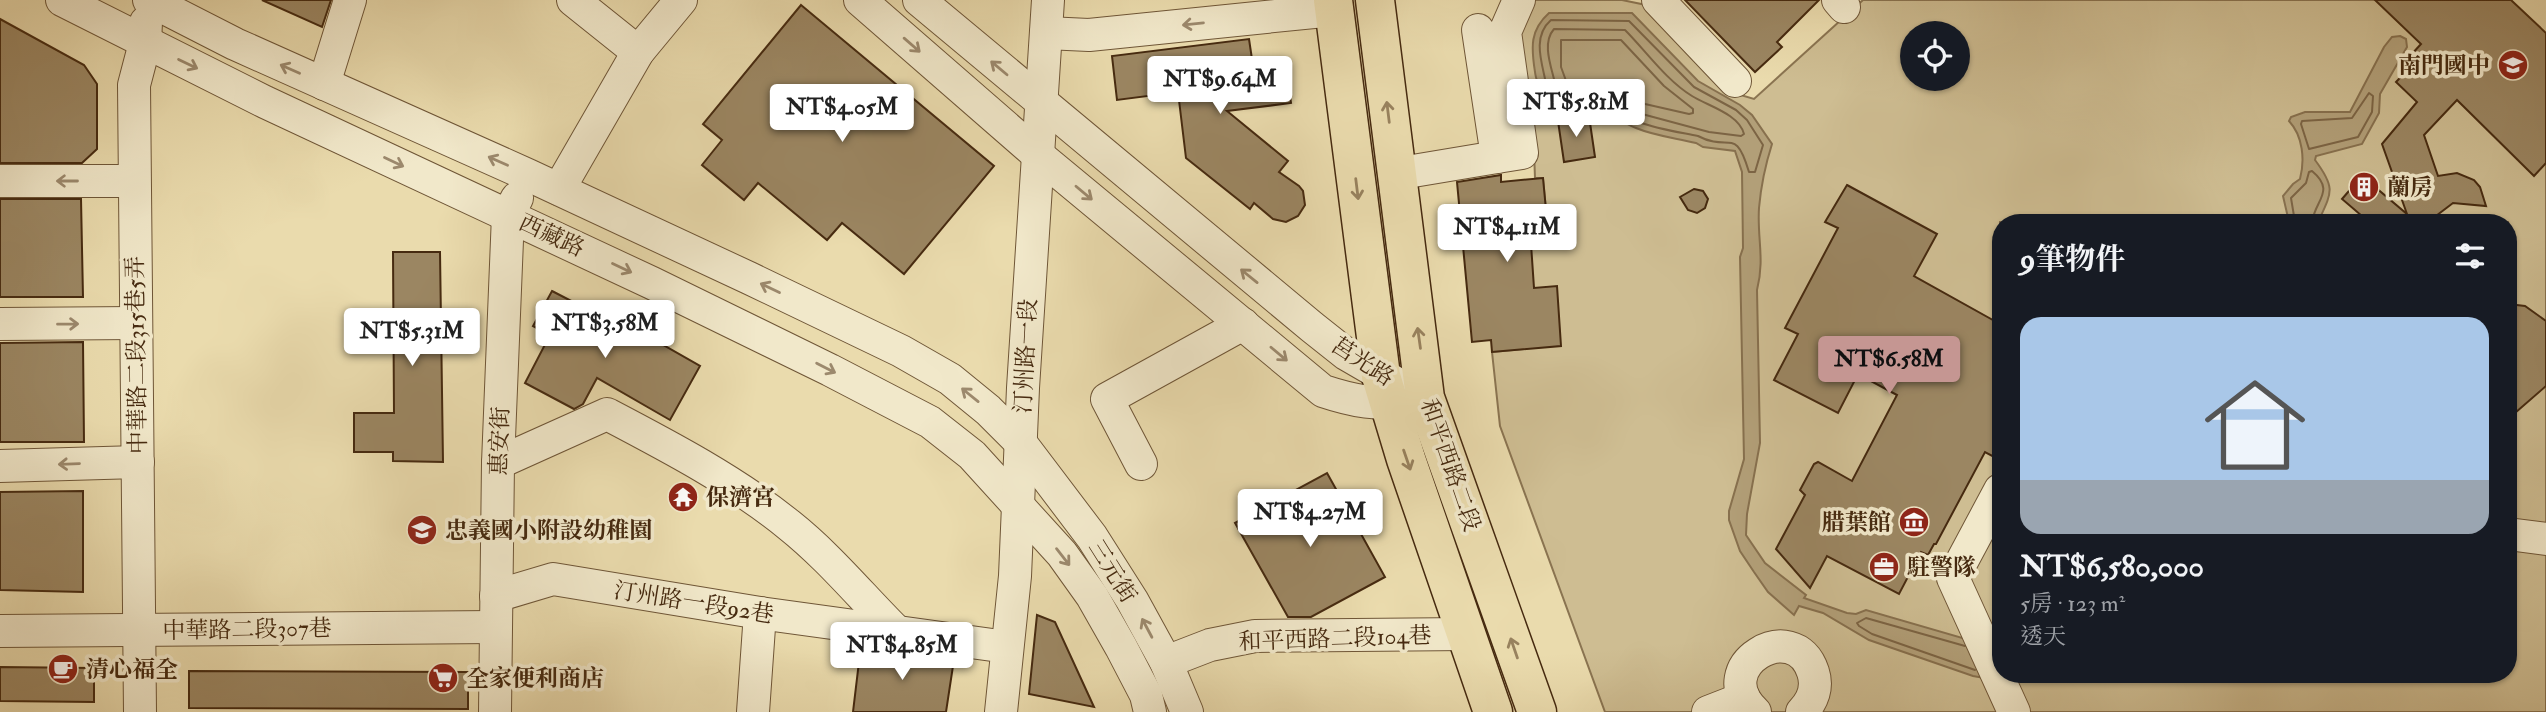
<!DOCTYPE html>
<html lang="zh-TW">
<meta charset="utf-8">
<style>
:root{--surface:#171b24;--page:#242831;--text:#f1f3f6;--muted:#9ea1a6;--line:#363941;--accent:#c59692}
body{margin:0;font-family:"IM FELL Double Pica","Noto Serif TC",serif;background:var(--page);color:var(--text);height:100vh;display:flex;flex-direction:column;font-size:26px;white-space:nowrap}
*{box-sizing:border-box;margin:0}
p{font-size:23px;color:var(--muted)}
.icon{flex:none;width:38px;height:38px;fill:none;stroke:currentColor;stroke-width:2;stroke-linecap:round;stroke-linejoin:round}
.map{position:relative;flex:1;overflow:hidden}
.drawer{position:absolute;left:1992px;top:214px;width:525px;height:469px;display:flex;flex-direction:column;background:var(--surface);border-radius:28px;box-shadow:0 2px 5px #0004}
.drawer>*{flex:none}
.buttons{position:absolute;left:1900px;top:21px;display:grid;gap:14px}
.buttons a{display:grid;place-items:center;width:70px;height:70px;border-radius:50%;background:var(--surface);box-shadow:0 2px 5px #0004;font-size:35px}
.price{position:absolute;translate:-50% -60px;padding:0 16px;border-radius:7px;background:#fff;color:#222;font-size:23px;line-height:46px;filter:drop-shadow(0 2px 4px #0008)}
.price::after{content:'';position:absolute;left:50%;top:42px;width:21px;height:16px;margin-left:-10px;background:inherit;clip-path:polygon(0 0,100% 0,50% 100%)}
.price.selected{background:var(--accent);color:#111}
ul{padding:0;list-style:none}
li{display:grid;align-content:center;gap:14px;height:371px;padding:0 28px}
li+li{border-top:2px solid var(--line)}
li span{display:grid;place-items:center;height:217px;border-radius:21px;color:#555}
li>.icon{margin-inline-start:auto}
span .icon{width:126px;height:126px;fill:#fffc;stroke-width:1}
li b{font-size:30px}
h2{display:flex;justify-content:space-between;align-items:center;height:84px;padding:0 28px;font-size:30px}
.map>svg:first-child{display:block}
.green{fill:#cebd92;stroke:#8a7451;stroke-width:2;fill-rule:evenodd}
.water{fill:#b29f78;stroke:#87704e;stroke-width:2}
.lines{fill:none;stroke-linecap:round;stroke-linejoin:round}
.shore{stroke:#7c6444;stroke-width:2}
.building{fill:#9b8662;stroke:#462a10;stroke-width:2}
.minor-casing{stroke:#6f5637;stroke-width:34}
.major-casing{stroke:#462a10;stroke-width:41}
.minor{stroke:#f1e8ca;stroke-width:32}
.major{stroke:#eadbad;stroke-width:38}
.oneway{stroke:#9c896d}
.oneway2{stroke:#98825e}
.labels{text-anchor:middle;stroke-width:7;stroke-linejoin:round;paint-order:stroke}
.poi-label{font-size:23px;font-weight:bold;fill:#462a10;stroke:#f1e8ca;text-anchor:start}
.street-label{font-size:23px;fill:#462a10;stroke:#f1e8ca}
</style>
<div class="map">
<svg width="2546" height="712" viewBox="0 0 2546 712">
<rect width="100%" height="100%" fill="#eadbad"/>
<filter id="stains"><feTurbulence type="fractalNoise" baseFrequency=".00286" numOctaves="4"/><feColorMatrix values="0 0 0 0 .2 0 0 0 0 .09 0 0 0 0 .02 0 0 0 .5 -.17"/></filter>
<radialGradient id="worn" r=".72"><stop offset=".6" stop-color="#630" stop-opacity="0"/><stop offset="1" stop-color="#630" stop-opacity=".3"/></radialGradient>
<path class="green" d="M1532,0H1622L1646,5L1727,91L1754,99L1863,0H2425L2546,136V712H1605L1500,426L1492,352L1523,349L1513,245L1549,242L1543,178H1535L1533,123L1516,43ZM1913,33H1958V79H1913ZM2000,222H2508V674H2000Z"/>
<g class="water">
<path d="M1549,13H1632L1698,81L1740,105L1752,115L1772,144C1765,166 1761,185 1759,208C1757,238 1765,259 1757,290L1760,443L1747,514L1746,535L1765,563L1806,595L1804,598L1847,613L1856,614L1866,610L1969,640L2000,619V672L1984,678L1973,676L1869,640L1823,613L1799,606L1794,615L1768,592L1754,572L1740,551L1729,520V511L1744,459L1740,257L1743,248L1742,172L1735,151L1703,147L1696,143C1676,138 1655,136 1636,128C1621,123 1612,111 1597,106C1574,118 1558,125 1541,99C1541,88 1536,82 1535,72C1531,47 1530,30 1549,13Z"/>
<path d="M2400,36L2406,39L2407,47L2380,94L2379,113L2362,144L2316,156L2315,160C2336,188 2332,192 2318,222H2289L2283,196L2293,184L2300,179C2305,160 2303,136 2289,121L2291,117L2305,112H2350L2384,47L2392,37Z"/>
</g>
<g class="lines">
<g class="shore">
<path d="M1551,20L1629,21L1694,87L1736,110L1747,120L1763,145L1755,172H1749C1735,125 1730,153 1698,136C1678,132 1657,129 1639,122C1625,117 1616,103 1601,100C1580,96 1569,127 1548,97C1547,73 1528,40 1551,20Z"/>
<path d="M1554,29L1625,30C1646,51 1666,80 1692,96C1708,106 1739,114 1744,134L1741,136L1709,132L1642,114L1615,96L1601,91L1591,92L1570,102L1557,95C1556,76 1539,46 1554,29Z"/>
<path d="M1561,40H1621L1664,86L1693,109V113L1689,114L1645,104L1621,87L1604,81H1590L1569,89L1561,67Z"/>
<path d="M2369,93L2373,96L2372,112L2358,137L2309,149L2301,124L2302,121L2352,118Z"/>
<path d="M2295,222L2291,198L2306,183L2309,172L2312,171C2336,191 2315,200 2312,222"/>
<path d="M1965,646L1866,618L1857,623L1859,626L1872,634L1975,670"/>
</g>
</g>
<g class="building">
<path d="M262,0H331L322,27Z"/>
<path d="M1685,0H1819L1777,42L1782,47L1755,72Z"/>
<path d="M2375,0H2511L2546,33V163L2534,176L2457,100L2424,135L2438,176L2457,173L2474,180L2480,187L2486,206L2453,203L2428,222H2369L2342,199L2362,176L2407,214L2382,144L2417,102L2396,82L2417,60L2411,55L2421,44Z"/>
<path d="M801,5L994,166L904,274L842,223L827,240L758,183L744,200L702,165L722,140L703,124Z"/>
<path d="M0,19L84,65L97,84V149L82,163H0Z"/>
<path d="M1249,39L1253,66L1285,62L1291,103L1227,111L1288,161L1279,172L1299,186L1303,191L1305,205L1298,216L1286,222L1273,219L1254,203L1250,209L1186,158L1178,92L1117,100L1112,56Z"/>
<path d="M1589,116L1595,157L1564,162L1558,121Z"/>
<path d="M1501,175V182L1543,178L1549,242L1531,244L1534,288L1557,286L1561,346L1492,352L1491,340L1472,342L1457,182Z"/>
<path d="M1847,185L1937,234L1914,276L2000,324V460L1985,452L1936,544H1934L1928,555L1921,552L1899,594L1827,556L1810,588L1776,549L1805,495L1800,490L1814,464L1818,462L1852,481L1897,395L1858,374L1838,413L1774,380L1798,334L1785,328L1838,228L1825,222Z"/>
<path d="M1694,189L1703,191L1708,199L1705,208L1697,213L1688,210L1680,197Z"/>
<path d="M0,199H81L83,297H0Z"/>
<path d="M393,252H440L443,462L393,461V452H354V413H394Z"/>
<path d="M552,291L633,333L635,329L700,366L670,420L597,378L583,404L574,409L525,383L550,335L533,326Z"/>
<path d="M2508,304L2525,306L2546,321V386L2508,419Z"/>
<path d="M83,342L84,442H0V343Z"/>
<path d="M1327,473L1385,577L1311,617H1288L1235,523Z"/>
<path d="M83,491V592L0,590V492Z"/>
<path d="M1037,615L1055,622L1094,707L1029,694Z"/>
<path d="M861,645L947,657L953,666L946,712H853Z"/>
<path d="M0,667L94,668V702L0,701Z"/>
<path d="M189,671L468,672V709L189,708Z"/>
</g>
<g class="lines">
<g class="minor-casing">
<g id="minor">
<path d="M62,0L265,102L652,283L830,370L930,422L972,455L1062,554L1092,596L1121,647L1146,695L1150,712"/>
<path d="M149,0L235,44L528,175L749,278L901,351L950,379L988,410L1020,442L1092,537L1132,600L1166,662L1187,712"/>
<path d="M573,0L638,52"/>
<path d="M860,0L1038,155L1323,391C1353,401 1379,406 1410,401"/>
<path d="M919,0L1312,327L1346,354L1396,383"/>
<path d="M1658,0L1735,81"/>
<path d="M1838,0L1844,7"/>
<path d="M1046,33L1089,35L1334,10"/>
<path d="M324,84L350,0"/>
<path d="M1497,157L1522,153L1505,32L1519,0"/>
<path d="M1395,174L1497,157L1478,30"/>
<path d="M0,181H134"/>
<path d="M559,189L638,52L681,0"/>
<path d="M0,324L136,323"/>
<path d="M498,463L607,414C668,446 735,481 789,525C828,556 860,595 895,630"/>
<path d="M1141,464L1107,399L1243,324"/>
<path d="M0,466L138,462"/>
<path d="M2000,490L1953,578L2014,712"/>
<path d="M2508,534L2546,539"/>
<path d="M496,596L553,579L760,613L1007,647"/>
<path d="M0,631L494,627"/>
<path d="M1166,662L1210,645L1255,636L1467,634"/>
<path d="M140,712L134,85L145,43L146,22"/>
<path d="M495,712L498,463L508,215L517,198"/>
<path d="M753,712L760,613"/>
<path d="M1001,712L1015,576L1023,388L1048,0"/>
<path d="M1708,712L1744,698"/>
<path d="M1755,712C1706,667 1794,614 1813,672C1818,687 1813,701 1802,712"/>
</g>
</g>
<g class="major-casing">
<g id="major">
<path d="M1333,0L1381,376L1406,459L1493,712"/>
<path d="M1375,0L1425,398L1537,712"/>
</g>
</g>
<use href="#minor" class="minor"/>
<use href="#major" class="major"/>
</g>
<defs><path id="oneway-shaft" d="M-6 0H5M1.5-3L5.5 0L1.5 3" fill="none" stroke-width="1.6" stroke-linecap="round" stroke-linejoin="round" transform="scale(1.75)"/></defs>
<g class="oneway">
<use href="#oneway-shaft" transform="translate(1193 24) rotate(174)"/>
<use href="#oneway-shaft" transform="translate(912 45) rotate(41)"/>
<use href="#oneway-shaft" transform="translate(188 64) rotate(26)"/>
<use href="#oneway-shaft" transform="translate(999 68) rotate(-140)"/>
<use href="#oneway-shaft" transform="translate(290 69) rotate(-156)"/>
<use href="#oneway-shaft" transform="translate(498 161) rotate(-156)"/>
<use href="#oneway-shaft" transform="translate(394 162) rotate(25)"/>
<use href="#oneway-shaft" transform="translate(67 181) rotate(180)"/>
<use href="#oneway-shaft" transform="translate(1084 193) rotate(40)"/>
<use href="#oneway-shaft" transform="translate(622 268) rotate(25)"/>
<use href="#oneway-shaft" transform="translate(1249 276) rotate(-141)"/>
<use href="#oneway-shaft" transform="translate(770 288) rotate(-154)"/>
<use href="#oneway-shaft" transform="translate(68 324) rotate(-1)"/>
<use href="#oneway-shaft" transform="translate(1279 354) rotate(40)"/>
<use href="#oneway-shaft" transform="translate(826 368) rotate(27)"/>
<use href="#oneway-shaft" transform="translate(970 395) rotate(-141)"/>
<use href="#oneway-shaft" transform="translate(69 464) rotate(178)"/>
<use href="#oneway-shaft" transform="translate(1063 557) rotate(52)"/>
<use href="#oneway-shaft" transform="translate(1147 628) rotate(-118)"/>
</g>
<g class="oneway2">
<use href="#oneway-shaft" transform="translate(1388 112) rotate(-97)"/>
<use href="#oneway-shaft" transform="translate(1357 189) rotate(83)"/>
<use href="#oneway-shaft" transform="translate(1419 338) rotate(-98)"/>
<use href="#oneway-shaft" transform="translate(1407 460) rotate(71)"/>
<use href="#oneway-shaft" transform="translate(1514 648) rotate(-109)"/>
</g>
<defs>
<g id="school-disc" transform="scale(1.575)"><circle r="9.5" fill="#8f2418" stroke="#f1e8ca"/><path d="M0-5L7-2L0 1L-7-2ZM-4 1L0 2.5L4 1V4Q0 6-4 4Z" fill="#fff"/></g>
<g id="building-disc" transform="scale(1.575)"><circle r="9.5" fill="#8f2418" stroke="#f1e8ca"/><path d="M-4-6H4V6H1V3H-1V6H-4ZM-2.5-4.3h1.7v1.8h-1.7ZM.8-4.3h1.7v1.8H.8ZM-2.5-1h1.7V.8h-1.7ZM.8-1h1.7V.8H.8Z" fill="#fff"/></g>
<g id="temple-disc" transform="scale(1.575)"><circle r="9.5" fill="#8f2418" stroke="#f1e8ca"/><path d="M0-6L5-2H3V0L6.5 2.5H4V6H1.5V3h-3V6H-4V2.5H-6.5L-3 0V-2H-5Z" fill="#fff"/></g>
<g id="museum-disc" transform="scale(1.575)"><circle r="9.5" fill="#8f2418" stroke="#f1e8ca"/><path d="M0-6L6-3V-2H-6V-3ZM-5-1h2V3h-2ZM-1-1h2V3h-2ZM3-1h2V3H3ZM-6 4H6V6H-6Z" fill="#fff"/></g>
<g id="office-disc" transform="scale(1.575)"><circle r="9.5" fill="#8f2418" stroke="#f1e8ca"/><path d="M-6-3h4V-5.5h4V-3h4V5H-6ZM-1-4.5V-3h2v-1.5ZM-6 0V1H6V0Z" fill="#fff"/></g>
<g id="cafe-disc" transform="scale(1.575)"><circle r="9.5" fill="#8f2418" stroke="#f1e8ca"/><path d="M-5.5-4.5H6V0H3Q3 3.5 0 3.5H-2.5Q-5.5 3.5-5.5 0ZM3-3.2v2h1.7v-2ZM-6 4.5H4V6H-6Z" fill="#fff"/></g>
<g id="supermarket-disc" transform="scale(1.575)"><circle r="9.5" fill="#8f2418" stroke="#f1e8ca"/><path d="M-6-5.5h2.5l.6 2H6L4.5 2H-2.5L-4.4-4H-6ZM-1.5 3.2a1.3 1.3 0 1 0 .1 0ZM3 3.2a1.3 1.3 0 1 0 .1 0Z" fill="#fff"/></g>
</defs>
<g fill-rule="evenodd">
<use href="#school-disc" x="2513" y="65"/>
<use href="#building-disc" x="2364" y="187"/>
<use href="#temple-disc" x="683" y="497"/>
<use href="#museum-disc" x="1914" y="522"/>
<use href="#school-disc" x="422" y="530"/>
<use href="#office-disc" x="1884" y="567"/>
<use href="#cafe-disc" x="63" y="669"/>
<use href="#supermarket-disc" x="443" y="678"/>
</g>
<g class="labels">
<g class="poi-label">
<text x="2490" y="73" text-anchor="end">南門國中</text>
<text x="2387" y="195">蘭房</text>
<text x="706" y="505">保濟宮</text>
<text x="1891" y="530" text-anchor="end">腊葉館</text>
<text x="445" y="538">忠義國小附設幼稚園</text>
<text x="1907" y="575">駐警隊</text>
<text x="86" y="677">清心福全</text>
<text x="466" y="686">全家便利商店</text>
</g>
<g class="street-label">
<text transform="translate(552 235) rotate(25)" y="8">西藏路</text>
<text transform="translate(136 355) rotate(-91)" y="8">中華路二段315巷5弄</text>
<text transform="translate(1025 356) rotate(-87)" y="8">汀州路一段</text>
<text transform="translate(1363 361) rotate(33)" y="8">莒光路</text>
<text transform="translate(499 441) rotate(-88)" y="8">惠安街</text>
<text transform="translate(1451 465) rotate(71)" y="8">和平西路二段</text>
<text transform="translate(1113 571) rotate(58)" y="8">三元街</text>
<text transform="translate(694 602) rotate(9)" y="8">汀州路一段92巷</text>
<text transform="translate(247 629) rotate(-1)" y="8">中華路二段307巷</text>
<text transform="translate(1335 638) rotate(-2)" y="8">和平西路二段104巷</text>
</g>
</g>
<rect width="100%" height="100%" filter="url(#stains)"/>
<rect width="100%" height="100%" fill="url(#worn)"/>
</svg>
<div class="buttons">
<a><svg class="icon" aria-label="locate" viewBox="0 0 24 24"><circle cx="12" cy="12" r="6"/><path d="M12 2v4M12 18v4M2 12h4M18 12h4"/></svg></a>
</div>
<b class="price" style="left:1220px;top:116px">NT$9.64M</b>
<b class="price" style="left:1576px;top:139px">NT$5.81M</b>
<b class="price" style="left:842px;top:144px">NT$4.05M</b>
<b class="price" style="left:1507px;top:264px">NT$4.11M</b>
<b class="price" style="left:605px;top:360px">NT$3.58M</b>
<b class="price" style="left:412px;top:368px">NT$5.31M</b>
<b class="price selected" style="left:1889px;top:396px">NT$6.58M</b>
<b class="price" style="left:1310px;top:549px">NT$4.27M</b>
<b class="price" style="left:902px;top:682px">NT$4.85M</b>
<section class="drawer">
<h2>9筆物件<svg class="icon" aria-label="filters" viewBox="0 0 24 24"><path d="M4 7h16M4 17h16"/><circle cx="9" cy="7" r="2"/><circle cx="15" cy="17" r="2"/></svg></h2>
<ul>
<li><span style="background:linear-gradient(#a9c7e8 75%,#9aa5b1 0)"><svg class="icon" aria-label="home" viewBox="0 0 24 24"><path d="M3 11l9-7 9 7M6 9v11h12V9"/></svg></span><div><b>NT$6,580,000</b><p>5房 · 123 m²</p><p>透天</p></div></li>
</ul>
</section>
</div>
